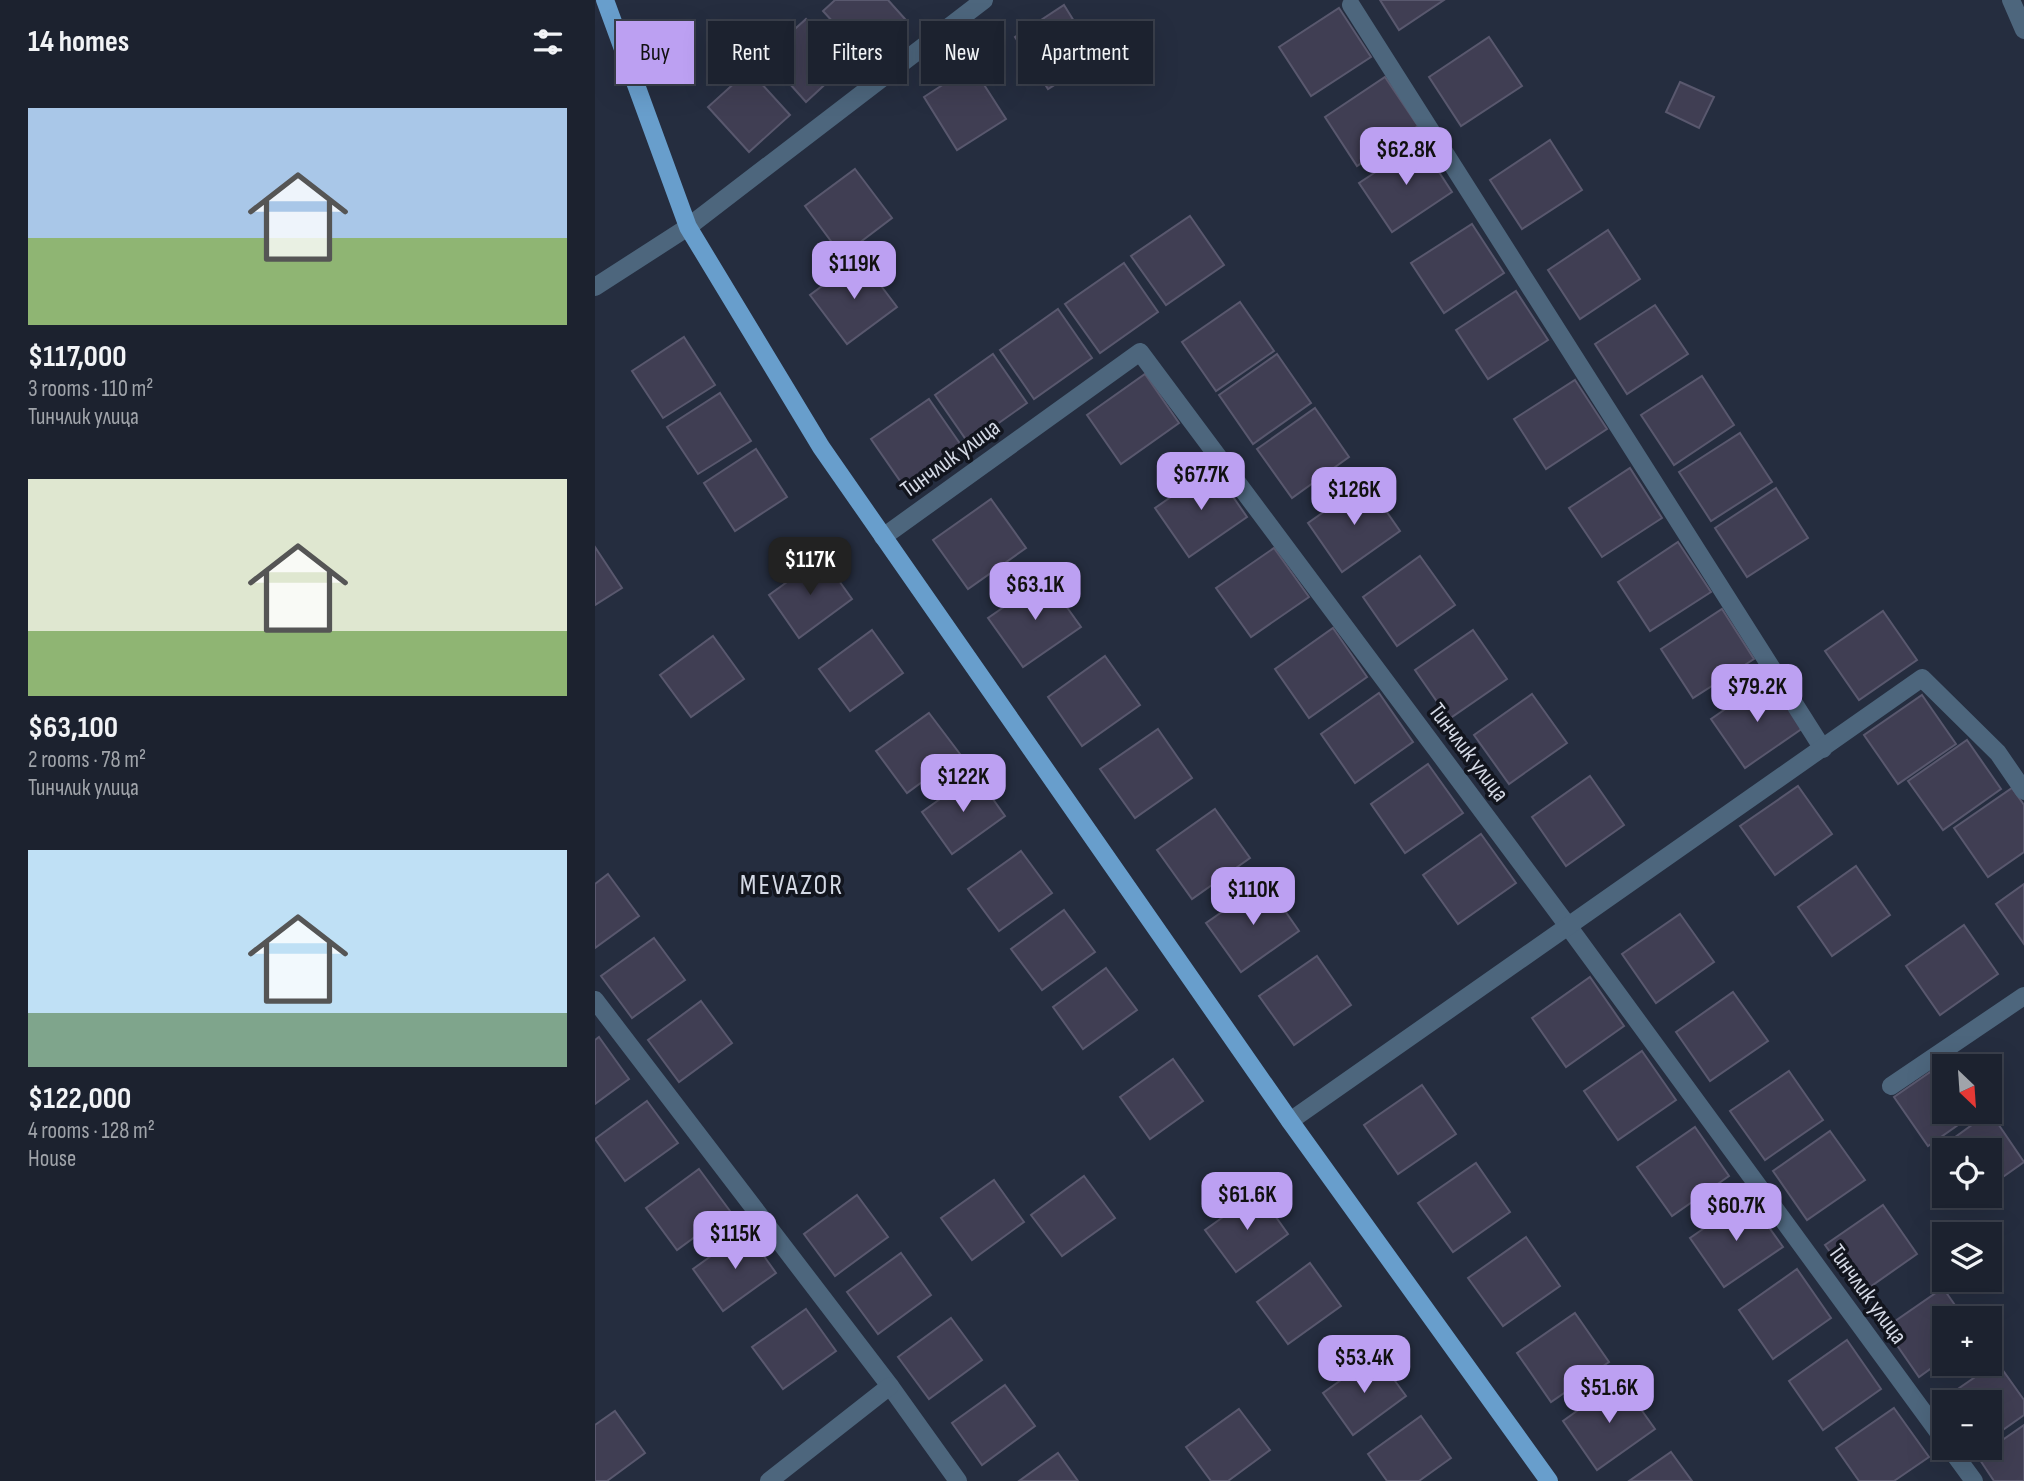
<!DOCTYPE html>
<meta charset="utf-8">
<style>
:root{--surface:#1c222f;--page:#252a37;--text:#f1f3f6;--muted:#a0a4aa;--line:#3a3f4b;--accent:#bca0f2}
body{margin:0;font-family:"Sofia Sans Condensed",sans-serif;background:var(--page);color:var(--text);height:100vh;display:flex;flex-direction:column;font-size:26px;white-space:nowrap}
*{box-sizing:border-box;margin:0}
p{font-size:23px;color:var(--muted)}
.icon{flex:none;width:38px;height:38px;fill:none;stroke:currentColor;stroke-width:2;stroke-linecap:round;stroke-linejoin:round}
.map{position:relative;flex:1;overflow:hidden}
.drawer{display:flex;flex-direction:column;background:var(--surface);width:595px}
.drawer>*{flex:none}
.banner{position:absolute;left:21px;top:21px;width:665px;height:63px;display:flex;gap:14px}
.needle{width:46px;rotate:155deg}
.controls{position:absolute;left:1337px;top:1054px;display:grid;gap:14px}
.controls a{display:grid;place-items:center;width:70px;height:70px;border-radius:0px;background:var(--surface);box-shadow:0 7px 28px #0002,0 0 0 2px var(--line);font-size:35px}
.price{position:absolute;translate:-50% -60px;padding:0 16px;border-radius:14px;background:var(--accent);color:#111;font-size:23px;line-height:46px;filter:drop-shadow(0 2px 4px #0008)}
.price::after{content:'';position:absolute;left:50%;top:42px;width:21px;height:16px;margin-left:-10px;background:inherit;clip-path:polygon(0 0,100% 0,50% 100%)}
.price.selected{background:#222;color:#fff}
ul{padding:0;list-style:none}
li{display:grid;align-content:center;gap:14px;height:371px;padding:0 28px}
li span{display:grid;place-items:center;height:217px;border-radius:0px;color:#555}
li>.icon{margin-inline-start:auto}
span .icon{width:126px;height:126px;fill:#fffc;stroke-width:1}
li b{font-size:30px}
h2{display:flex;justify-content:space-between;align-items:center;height:84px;padding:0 28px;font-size:30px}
.tag{padding:0 24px;border-radius:0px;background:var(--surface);box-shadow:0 7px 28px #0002,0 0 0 2px var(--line);font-size:24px;line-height:63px}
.tag.selected{background:var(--accent);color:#111}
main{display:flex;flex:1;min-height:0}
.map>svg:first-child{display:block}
.building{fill:#403e53;stroke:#59586e;stroke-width:2}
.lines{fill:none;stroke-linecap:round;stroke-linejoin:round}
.minor{stroke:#4d667d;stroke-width:18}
.major{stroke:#689ecc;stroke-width:18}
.labels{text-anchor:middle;stroke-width:7;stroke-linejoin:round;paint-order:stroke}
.street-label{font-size:24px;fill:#d4d9e5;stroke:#12151e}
.quarter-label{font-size:28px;letter-spacing:2px;fill:#d4d9e5;stroke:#12151e}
</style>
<main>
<section class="drawer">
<h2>14 homes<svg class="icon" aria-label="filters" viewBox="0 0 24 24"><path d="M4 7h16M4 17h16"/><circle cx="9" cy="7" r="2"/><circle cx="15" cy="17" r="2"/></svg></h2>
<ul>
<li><span style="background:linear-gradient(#a9c7e8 60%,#8fb573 0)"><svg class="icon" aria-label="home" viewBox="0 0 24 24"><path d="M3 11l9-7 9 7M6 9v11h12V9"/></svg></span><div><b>$117,000</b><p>3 rooms · 110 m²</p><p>Тинчлик улица</p></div></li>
<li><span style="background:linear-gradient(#dfe7d0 70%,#8fb573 0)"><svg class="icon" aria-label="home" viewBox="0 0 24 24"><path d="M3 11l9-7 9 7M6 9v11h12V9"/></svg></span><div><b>$63,100</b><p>2 rooms · 78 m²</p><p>Тинчлик улица</p></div></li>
<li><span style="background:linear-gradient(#bfe0f5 75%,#7fa58c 0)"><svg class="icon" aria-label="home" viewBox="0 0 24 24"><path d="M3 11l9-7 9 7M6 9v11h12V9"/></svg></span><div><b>$122,000</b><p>4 rooms · 128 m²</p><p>House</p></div></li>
</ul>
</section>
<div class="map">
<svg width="1429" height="1481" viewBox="0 0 1429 1481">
<rect width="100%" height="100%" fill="#252d3f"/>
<g class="building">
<path d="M240,0H293L310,19L269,56L228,11Z"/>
<path d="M785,0H849L804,30Z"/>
<path d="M469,5L502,58L453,89L420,37Z"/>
<path d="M744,8L776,57L716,96L684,47Z"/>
<path d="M211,19L252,64L211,102L170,56Z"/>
<path d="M894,37L927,86L866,126L834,77Z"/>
<path d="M377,66L411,119L362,150L329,97Z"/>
<path d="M154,70L195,115L154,152L113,107Z"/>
<path d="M790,77L823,126L762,166L730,117Z"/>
<path d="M1085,82L1119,97L1104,128L1071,112Z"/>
<path d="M955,140L987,190L927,229L895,180Z"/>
<path d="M825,143L857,192L797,232L764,183Z"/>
<path d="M260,169L297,218L247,256L210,206Z"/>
<path d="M595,216L629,265L571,305L536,256Z"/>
<path d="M877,224L909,273L849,313L816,263Z"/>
<path d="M1013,230L1045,279L985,319L953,270Z"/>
<path d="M265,258L302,307L252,344L215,295Z"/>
<path d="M529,263L563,312L505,353L470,304Z"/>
<path d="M921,291L953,340L893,379L861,330Z"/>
<path d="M645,302L679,351L621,391L587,342Z"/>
<path d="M1060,305L1093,354L1032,394L1000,344Z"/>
<path d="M463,309L497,358L439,399L405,350Z"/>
<path d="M89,337L120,385L68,418L37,371Z"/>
<path d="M398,354L432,403L374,444L340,395Z"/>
<path d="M682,354L716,403L658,444L624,395Z"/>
<path d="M550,374L584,423L526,464L492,415Z"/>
<path d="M1107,376L1139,425L1079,465L1046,415Z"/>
<path d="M980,380L1012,429L951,469L919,419Z"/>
<path d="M125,393L156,441L103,474L72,427Z"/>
<path d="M334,399L368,448L310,488L276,439Z"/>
<path d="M720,408L754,457L697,498L662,449Z"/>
<path d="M1145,433L1177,482L1116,521L1084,472Z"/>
<path d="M161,449L192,497L140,531L109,483Z"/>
<path d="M618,468L652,517L594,557L560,508Z"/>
<path d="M1035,468L1067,518L1007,557L974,508Z"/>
<path d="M771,482L805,531L747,572L713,523Z"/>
<path d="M1181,488L1213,538L1152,577L1120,528Z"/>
<path d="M396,499L431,548L373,589L338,540Z"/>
<path d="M1083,542L1116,592L1055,631L1023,582Z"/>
<path d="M0,547L27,588L0,605Z"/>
<path d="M679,548L714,597L656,637L621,588Z"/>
<path d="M825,556L860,605L802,646L768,597Z"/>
<path d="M227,557L257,599L204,638L174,595Z"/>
<path d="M451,578L486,627L428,667L393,618Z"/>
<path d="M1127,609L1159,659L1098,698L1066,649Z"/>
<path d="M1288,611L1322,660L1264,700L1230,651Z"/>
<path d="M738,628L772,677L714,718L680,669Z"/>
<path d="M277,630L308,673L255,711L224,669Z"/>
<path d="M878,630L912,679L854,719L820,670Z"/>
<path d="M118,636L149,679L96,717L65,675Z"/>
<path d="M510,656L545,705L487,746L453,697Z"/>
<path d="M1174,679L1208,728L1150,768L1116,719Z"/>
<path d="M784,693L818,742L760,783L726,734Z"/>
<path d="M937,694L972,743L914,784L879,735Z"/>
<path d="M1327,695L1361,744L1303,784L1269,735Z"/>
<path d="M334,713L365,754L312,793L281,751Z"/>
<path d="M563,729L597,778L540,818L505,769Z"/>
<path d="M1372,740L1406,789L1348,830L1313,781Z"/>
<path d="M833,764L868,813L810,853L776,804Z"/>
<path d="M380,774L410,816L357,854L327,812Z"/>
<path d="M995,776L1029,825L971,866L937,817Z"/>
<path d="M1203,786L1237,834L1180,875L1145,826Z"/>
<path d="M1417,788L1429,805V852L1393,877L1359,828Z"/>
<path d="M620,809L655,858L597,899L562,850Z"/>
<path d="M886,834L921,883L863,924L828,875Z"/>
<path d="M426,851L457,893L404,931L373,889Z"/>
<path d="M1261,866L1295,915L1237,956L1203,907Z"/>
<path d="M13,874L44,916L0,948V884Z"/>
<path d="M670,882L704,931L646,972L611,923Z"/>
<path d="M1429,884V944L1401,904Z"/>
<path d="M469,910L500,952L447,990L416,949Z"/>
<path d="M1085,914L1119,962L1061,1003L1027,954Z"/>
<path d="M1369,925L1403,974L1345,1015L1311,966Z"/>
<path d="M59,938L90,980L37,1018L6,976Z"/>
<path d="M722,956L756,1005L699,1045L664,996Z"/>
<path d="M511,968L542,1010L488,1049L458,1007Z"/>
<path d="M995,977L1029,1026L971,1067L937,1018Z"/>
<path d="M1138,992L1173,1041L1115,1081L1081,1032Z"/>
<path d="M106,1001L137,1043L84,1082L53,1040Z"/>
<path d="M4,1037L34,1079L0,1104V1040Z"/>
<path d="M1047,1051L1081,1100L1023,1140L989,1091Z"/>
<path d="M1357,1057L1363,1066H1349V1111H1383L1333,1146L1299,1097Z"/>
<path d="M578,1059L608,1101L555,1139L525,1097Z"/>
<path d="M1194,1071L1228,1120L1170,1160L1135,1111Z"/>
<path d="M827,1085L861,1134L803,1174L769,1125Z"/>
<path d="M52,1101L83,1143L30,1181L0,1139Z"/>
<path d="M1395,1112L1429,1162L1395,1186V1150H1349V1170L1338,1153Z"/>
<path d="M1100,1127L1134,1176L1077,1216L1042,1167Z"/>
<path d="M1235,1131L1270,1180L1212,1220L1178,1171Z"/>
<path d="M881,1163L915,1212L858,1252L823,1203Z"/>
<path d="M104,1169L135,1211L82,1250L51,1208Z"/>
<path d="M489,1176L520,1218L467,1256L436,1215Z"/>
<path d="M399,1180L429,1222L377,1260L346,1218Z"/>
<path d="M663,1192L693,1234L641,1272L610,1230Z"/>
<path d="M262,1195L293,1237L240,1276L209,1234Z"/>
<path d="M1153,1198L1188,1247L1129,1287L1095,1238Z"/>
<path d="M1288,1205L1322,1254L1265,1294L1230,1245Z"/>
<path d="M151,1231L181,1273L128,1311L98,1269Z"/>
<path d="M931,1237L965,1286L908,1326L873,1278Z"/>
<path d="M306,1253L336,1295L283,1334L252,1292Z"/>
<path d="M715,1263L746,1306L693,1344L662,1302Z"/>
<path d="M1202,1269L1236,1318L1178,1359L1144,1310Z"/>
<path d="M1348,1288L1369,1318H1349V1359L1324,1377L1290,1328Z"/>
<path d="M211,1309L241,1351L188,1389L157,1347Z"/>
<path d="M980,1313L1014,1362L956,1402L922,1353Z"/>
<path d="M356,1318L387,1360L334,1399L303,1357Z"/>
<path d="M1252,1340L1286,1389L1228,1430L1194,1381Z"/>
<path d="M781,1355L811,1396L758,1435L728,1393Z"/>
<path d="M1402,1362L1429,1400V1415L1395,1439V1402H1349V1410L1344,1402Z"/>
<path d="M1025,1380L1060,1429L1002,1470L968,1421Z"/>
<path d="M410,1385L440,1426L387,1465L357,1423Z"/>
<path d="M1299,1408L1334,1457L1299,1481H1264L1241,1448Z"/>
<path d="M644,1409L675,1450L633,1481H616L591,1447Z"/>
<path d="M20,1411L50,1453L12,1481H0V1425Z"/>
<path d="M826,1416L856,1458L824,1481H792L773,1454Z"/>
<path d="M1429,1425V1481H1399L1383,1457Z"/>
<path d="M1076,1452L1097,1481H1034Z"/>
<path d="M463,1453L483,1481H424Z"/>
</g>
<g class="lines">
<g class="minor">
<path d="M1416,0L1429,30"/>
<path d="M756,5L1228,749"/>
<path d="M0,287L93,227L389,0"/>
<path d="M288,537L545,352L973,926L1349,1440"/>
<path d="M0,1000L295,1386L363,1481"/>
<path d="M1296,1086L1429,996"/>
<path d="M695,1121L1327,678L1403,753L1429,791"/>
<path d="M1354,1447L1379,1481"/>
<path d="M174,1481L295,1386"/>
</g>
<path class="major" d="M10,0L93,227L226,447L695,1121L954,1481"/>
</g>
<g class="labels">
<g class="street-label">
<text transform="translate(355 458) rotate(-36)" y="8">Тинчлик улица</text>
<text transform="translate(874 752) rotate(53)" y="8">Тинчлик улица</text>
<text transform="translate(1273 1294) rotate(54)" y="8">Тинчлик улица</text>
</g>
<g class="quarter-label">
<text x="197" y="894">MEVAZOR</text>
</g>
</g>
</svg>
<div class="controls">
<a><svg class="needle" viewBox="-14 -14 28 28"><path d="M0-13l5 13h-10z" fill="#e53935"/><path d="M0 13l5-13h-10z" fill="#a0a4aa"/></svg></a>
<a><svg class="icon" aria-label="locate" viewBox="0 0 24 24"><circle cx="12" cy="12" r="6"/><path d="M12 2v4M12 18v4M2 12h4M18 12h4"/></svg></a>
<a><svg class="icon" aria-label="layers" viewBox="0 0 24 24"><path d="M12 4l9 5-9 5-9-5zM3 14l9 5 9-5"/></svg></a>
<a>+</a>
<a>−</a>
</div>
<b class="price" style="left:811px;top:187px">$62.8K</b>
<b class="price" style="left:259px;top:301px">$119K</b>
<b class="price" style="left:606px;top:512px">$67.7K</b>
<b class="price" style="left:759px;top:527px">$126K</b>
<b class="price selected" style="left:215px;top:597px">$117K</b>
<b class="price" style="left:440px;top:622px">$63.1K</b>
<b class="price" style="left:1162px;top:724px">$79.2K</b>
<b class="price" style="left:368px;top:814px">$122K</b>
<b class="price" style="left:658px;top:927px">$110K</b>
<b class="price" style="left:652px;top:1232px">$61.6K</b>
<b class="price" style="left:1141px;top:1243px">$60.7K</b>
<b class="price" style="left:140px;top:1271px">$115K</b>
<b class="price" style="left:769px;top:1395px">$53.4K</b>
<b class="price" style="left:1014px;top:1425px">$51.6K</b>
<div class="banner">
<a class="tag selected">Buy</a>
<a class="tag">Rent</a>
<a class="tag">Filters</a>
<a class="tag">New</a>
<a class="tag">Apartment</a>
</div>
</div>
</main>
